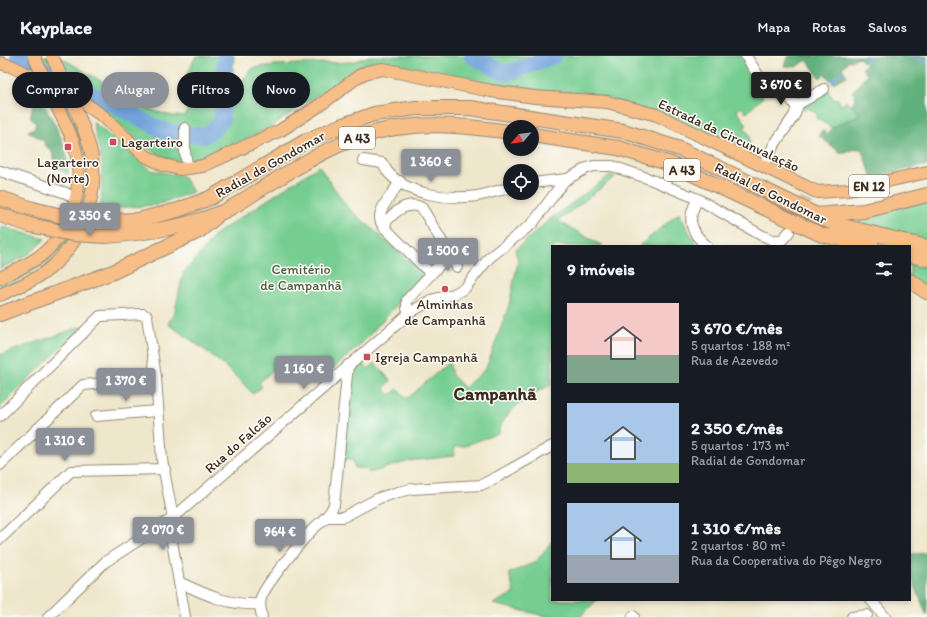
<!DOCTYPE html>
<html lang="pt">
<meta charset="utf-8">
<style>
:root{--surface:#171b24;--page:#20242c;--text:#f1f3f6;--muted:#9ea1a6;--line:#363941;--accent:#8c9099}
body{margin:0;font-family:Itim,sans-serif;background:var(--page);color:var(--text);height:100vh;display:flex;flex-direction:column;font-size:15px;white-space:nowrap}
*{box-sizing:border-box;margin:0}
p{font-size:13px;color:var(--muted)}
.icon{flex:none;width:22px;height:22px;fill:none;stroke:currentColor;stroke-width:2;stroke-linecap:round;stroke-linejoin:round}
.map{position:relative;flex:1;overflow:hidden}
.drawer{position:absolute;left:551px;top:189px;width:360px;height:356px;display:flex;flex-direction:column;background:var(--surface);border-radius:0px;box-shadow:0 2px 6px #0003}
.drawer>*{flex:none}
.hud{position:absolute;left:12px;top:16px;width:380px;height:36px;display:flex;gap:8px}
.needle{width:26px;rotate:242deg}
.buttons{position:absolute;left:503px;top:64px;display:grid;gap:8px}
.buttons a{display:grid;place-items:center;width:36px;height:36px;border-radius:50%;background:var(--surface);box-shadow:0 2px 6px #0003;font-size:20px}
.price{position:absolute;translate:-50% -34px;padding:0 9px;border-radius:4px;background:var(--accent);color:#fff;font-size:13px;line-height:26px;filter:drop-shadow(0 1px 2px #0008)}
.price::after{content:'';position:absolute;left:50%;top:24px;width:12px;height:9px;margin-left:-6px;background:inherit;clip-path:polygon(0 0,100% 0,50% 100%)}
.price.on{background:#222;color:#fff}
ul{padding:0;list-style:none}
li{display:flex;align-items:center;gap:12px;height:100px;padding:0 16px}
li span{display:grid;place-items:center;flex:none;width:112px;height:80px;border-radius:0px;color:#555}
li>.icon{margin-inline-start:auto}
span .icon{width:48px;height:48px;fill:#fffc;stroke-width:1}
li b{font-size:17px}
h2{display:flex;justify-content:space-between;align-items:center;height:48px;padding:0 16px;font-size:17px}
.tag{padding:0 14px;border-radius:18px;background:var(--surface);box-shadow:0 2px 6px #0003;font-size:14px;line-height:36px}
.tag.on{background:var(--accent);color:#fff}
header{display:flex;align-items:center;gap:24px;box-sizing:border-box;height:56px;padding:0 20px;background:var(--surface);border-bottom:1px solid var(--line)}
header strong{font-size:19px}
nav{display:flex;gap:22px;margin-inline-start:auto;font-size:14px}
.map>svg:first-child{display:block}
.green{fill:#76cd91;stroke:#587c58}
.forest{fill:#60b07b;stroke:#4e6d4c}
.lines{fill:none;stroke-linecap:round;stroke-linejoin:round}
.stream{stroke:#72a2dc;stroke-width:2.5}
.river{stroke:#72a2dc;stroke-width:16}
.minor-tunnel{stroke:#cbc1a9;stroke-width:10;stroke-dasharray:10 5;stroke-linecap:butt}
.minor-casing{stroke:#958875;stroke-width:12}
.major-casing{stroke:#958875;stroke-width:14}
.highway-casing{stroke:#958875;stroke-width:16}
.minor{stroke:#fff;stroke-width:10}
.major{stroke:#f7be88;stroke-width:12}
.highway{stroke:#f7be88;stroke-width:14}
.major-bridge-casing{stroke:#958875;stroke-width:14;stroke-linecap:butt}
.highway-bridge-casing{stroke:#958875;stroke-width:16;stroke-linecap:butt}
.major-bridge{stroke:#f7be88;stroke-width:12}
.highway-bridge{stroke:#f7be88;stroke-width:14}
.poi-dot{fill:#d1495b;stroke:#fdfcf7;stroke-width:1.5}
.labels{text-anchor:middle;stroke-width:3;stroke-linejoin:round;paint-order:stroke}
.shield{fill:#fdfcf7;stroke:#75695f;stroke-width:1}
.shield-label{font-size:13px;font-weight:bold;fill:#3b2a1e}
.street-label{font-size:14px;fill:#3b2a1e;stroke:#fdfcf7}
.poi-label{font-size:14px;fill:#3b2a1e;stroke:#fdfcf7;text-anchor:start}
.park-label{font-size:14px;fill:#4d5b40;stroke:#fdfcf7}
.district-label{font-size:18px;font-weight:bold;fill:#3b2a1e;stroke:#fdfcf7}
</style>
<header>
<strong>Keyplace</strong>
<nav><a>Mapa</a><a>Rotas</a><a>Salvos</a></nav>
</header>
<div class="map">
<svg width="927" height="561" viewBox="0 0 927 561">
<rect width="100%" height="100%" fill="#fdfcf7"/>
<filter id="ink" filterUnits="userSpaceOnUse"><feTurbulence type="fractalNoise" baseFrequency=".025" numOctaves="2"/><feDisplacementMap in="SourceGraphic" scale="8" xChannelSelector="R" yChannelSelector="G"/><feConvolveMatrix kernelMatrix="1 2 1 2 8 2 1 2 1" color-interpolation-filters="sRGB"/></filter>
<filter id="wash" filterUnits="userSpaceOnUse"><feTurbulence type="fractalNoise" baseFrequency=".012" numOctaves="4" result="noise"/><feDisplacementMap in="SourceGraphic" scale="16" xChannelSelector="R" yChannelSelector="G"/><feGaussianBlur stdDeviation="0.9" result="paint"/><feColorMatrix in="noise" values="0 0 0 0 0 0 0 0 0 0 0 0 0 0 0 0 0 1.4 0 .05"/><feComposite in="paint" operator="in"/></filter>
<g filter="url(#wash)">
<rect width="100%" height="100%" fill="#efe7cc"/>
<g class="green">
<path d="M12,0H58L151,54L172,60H185L187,57V19L196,0H234L232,27L239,28L253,12L275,9L353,6L369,0H742L763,41L747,57L741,51L737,55L747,69L744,71L749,78L750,87L736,92L608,42L586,38L528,35L496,31L382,7L351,17L264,75L200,103L183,106L162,101L146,91L110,60Z"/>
<path d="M828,34L834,44L837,42L842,50L846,45L860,58L832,72L816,62L818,59L808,52L806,54L801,51Z"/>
<path d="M57,45L66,49L79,80L86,107L81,108Z"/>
<path d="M93,66L151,114L183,120L193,136L156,149L101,153L102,107Z"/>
<path d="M319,110L347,151L425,218L361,288L317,327L286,302L259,327L262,331L253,338C228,310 199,289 168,268L175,255L183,218L217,177Z"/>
<path d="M610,119L615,121L558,165L603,190H552V329C534,335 501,357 499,377L464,390L454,391V400L409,405L369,417L367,413L355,412L353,404H344L353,318L363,308L368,313L375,307L391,325L384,332L390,339L398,333L407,343L449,306L452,319L465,332C472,323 481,320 487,310L509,249L518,205L515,194L549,164Z"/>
<path d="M81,120H88C82,185 55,206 0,234V227L52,195Z"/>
<path d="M927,144V186L839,162Z"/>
<path d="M679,157L697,190H639Z"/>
<path d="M0,170L45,183L29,198L0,213Z"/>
<path d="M910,208L927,212V234L910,222Z"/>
<path d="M83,270L0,351V299Z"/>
<path d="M552,485V544H597L580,561H550L493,548L514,537L509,517L536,506Z"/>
</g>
<g class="forest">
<path d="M789,0H927V109L872,121L861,92L841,97L819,80L822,74L828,78L832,72L860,58L851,49L855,43L853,41L855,39L852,36L867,19L862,12L866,8L858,1L851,5L849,4L842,12L847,20L833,27L825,18L820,22L807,4L796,11L784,10Z"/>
<path d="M36,37C51,60 70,90 68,119L57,111L52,96L44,88L45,86L28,75L34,72L36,68L30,61Z"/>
<path d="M927,497V560L910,517V498Z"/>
</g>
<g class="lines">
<g class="stream">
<path d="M909,0L927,7"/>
<path d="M864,6L872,0"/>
<path d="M832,24L844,16"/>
<path d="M156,80L164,75"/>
</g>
<g class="river">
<path d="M18,0L164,75L204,80L215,72L222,64L225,0"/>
<path d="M472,0L502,16L508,17L554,0"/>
</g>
</g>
</g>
<g filter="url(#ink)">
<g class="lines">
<path class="minor-tunnel" d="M792,171L806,141"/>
<g class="minor-casing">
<g id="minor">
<path d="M746,0L768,35L790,42L797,52L794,60L774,89L763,110"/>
<path d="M797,49L824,33"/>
<path d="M185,72V97L188,113"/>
<path d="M363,104L382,107C384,109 385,112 387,115C406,139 448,144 477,140C488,138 499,134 510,132"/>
<path d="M0,115L66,137L76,143"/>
<path d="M532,127L567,123"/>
<path d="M698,143C686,162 690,176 707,190"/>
<path d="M386,173C369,158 393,140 400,125"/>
<path d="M431,218L450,198"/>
<path d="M411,256L407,253V244L431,218L386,173L385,167C394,156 408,144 422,152L457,211"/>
<path d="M0,360L100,260L143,258L147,260L156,322L162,404L173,462L170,474L185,561"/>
<path d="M96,360L157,355"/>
<path d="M0,409L83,329L156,322"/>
<path d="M327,461H343L379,442L398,436L412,433L481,429L497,421L552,390"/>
<path d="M0,483L71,415L165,413"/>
<path d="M179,526C206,539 230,550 260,548"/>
<path d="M871,544L885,561"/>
<path d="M633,560L634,561"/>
<path d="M48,561L105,506L173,462L411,256L431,244L454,238L465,232L489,202L533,167L564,125L587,112L594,110H612L647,122L698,143L761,179L773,184H782L789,176"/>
<path d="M262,561C261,555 259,549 261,542C265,529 303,483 314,472C322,465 329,460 334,449L348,309"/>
<path d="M852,561L867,559"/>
</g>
</g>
<g class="major-casing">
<g id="major">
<path d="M0,7L11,10L80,44L104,61L144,99L163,109L180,113L203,110L281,74L320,49L359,20L367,16L383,13L491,35L535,41L607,46L657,59L817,136L848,134L927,116"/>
<path d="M0,222C15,214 33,207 45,196C73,170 85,129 75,92C71,76 61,60 54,44"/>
<path d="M0,239C13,233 28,227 41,219C78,194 99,146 92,101C90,88 84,74 79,61"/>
</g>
</g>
<g class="highway-casing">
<g id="highway">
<path d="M532,79L618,92L671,108L822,179L872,190"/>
<path d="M0,142L33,153"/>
<path d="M0,159L30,169"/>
<path d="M816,159L864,155L927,139"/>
<path d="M108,165L138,164L178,154L210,142L306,85L340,70L374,58L416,52H470L623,75L680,93L835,168L927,191"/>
<path d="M105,180C144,177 183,172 220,157C233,152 245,143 256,136C296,112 335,85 381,75C424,65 467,70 510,76"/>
<path d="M910,199L927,203"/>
<path d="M910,225L927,236"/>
<path d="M0,258L113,216L199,175L216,161"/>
</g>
</g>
<use href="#minor" class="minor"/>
<use href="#major" class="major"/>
<use href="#highway" class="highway"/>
<g class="major-bridge-casing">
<g id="major-bridge">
<path d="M34,0L54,44"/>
<path d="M52,0L79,61"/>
</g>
</g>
<g class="highway-bridge-casing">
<g id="highway-bridge">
<path d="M33,153L78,164L108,165"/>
<path d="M30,169L72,178L105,180"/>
</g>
</g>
<use href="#major-bridge" class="major-bridge"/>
<use href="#highway-bridge" class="highway-bridge"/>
</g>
</g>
<g class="poi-dot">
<rect x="109" y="82" width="8" height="8" rx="2"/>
<rect x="64" y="87" width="8" height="8" rx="2"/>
<circle cx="445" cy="233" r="4"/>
<rect x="363" y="297" width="8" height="8" rx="2"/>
</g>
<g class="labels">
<g class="shield">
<rect x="339" y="71" width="36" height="22" rx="3"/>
<rect x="664" y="103" width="36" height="22" rx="3"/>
<rect x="849" y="119" width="40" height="22" rx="3"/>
</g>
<g class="shield-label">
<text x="357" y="87">A 43</text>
<text x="682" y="119">A 43</text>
<text x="869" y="135">EN 12</text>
</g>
<g class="street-label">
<text transform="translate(729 79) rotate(25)" y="5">Estrada da Circunvalação</text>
<text transform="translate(270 108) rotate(-29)" y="5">Radial de Gondomar</text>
<text transform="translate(771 137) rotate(26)" y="5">Radial de Gondomar</text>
<text transform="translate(238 387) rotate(-41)" y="5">Rua do Falcão</text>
</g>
<g class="poi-label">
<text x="121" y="91">Lagarteiro</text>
<text x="68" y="111" text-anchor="middle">Lagarteiro<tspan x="68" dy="16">(Norte)</tspan></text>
<text x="445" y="253" text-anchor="middle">Alminhas<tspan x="445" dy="16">de Campanhã</tspan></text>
<text x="375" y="306">Igreja Campanhã</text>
</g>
<g class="park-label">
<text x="301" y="218">Cemitério<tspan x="301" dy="16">de Campanhã</tspan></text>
</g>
<g class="district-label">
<text x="495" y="344">Campanhã</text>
</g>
</g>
</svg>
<div class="buttons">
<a><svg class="needle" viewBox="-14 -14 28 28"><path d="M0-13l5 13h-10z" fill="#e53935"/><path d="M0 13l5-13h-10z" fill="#9ea1a6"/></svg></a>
<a><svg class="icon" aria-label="locate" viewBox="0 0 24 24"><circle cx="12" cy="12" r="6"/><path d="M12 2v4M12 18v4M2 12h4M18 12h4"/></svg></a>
</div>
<b class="price on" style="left:781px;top:50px">3 670 €</b>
<b class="price" style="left:431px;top:127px">1 360 €</b>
<b class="price" style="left:90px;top:181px">2 350 €</b>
<b class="price" style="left:448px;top:216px">1 500 €</b>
<b class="price" style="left:304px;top:334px">1 160 €</b>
<b class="price" style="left:126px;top:346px">1 370 €</b>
<b class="price" style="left:65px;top:406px">1 310 €</b>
<b class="price" style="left:163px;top:495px">2 070 €</b>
<b class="price" style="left:280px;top:497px">964 €</b>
<div class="hud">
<a class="tag">Comprar</a>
<a class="tag on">Alugar</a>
<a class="tag">Filtros</a>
<a class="tag">Novo</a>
</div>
<section class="drawer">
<h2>9 imóveis<svg class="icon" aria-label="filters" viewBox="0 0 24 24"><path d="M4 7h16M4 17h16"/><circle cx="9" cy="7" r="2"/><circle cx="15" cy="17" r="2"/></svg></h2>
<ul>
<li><span style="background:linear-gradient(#f6c9c9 65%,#7fa58c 0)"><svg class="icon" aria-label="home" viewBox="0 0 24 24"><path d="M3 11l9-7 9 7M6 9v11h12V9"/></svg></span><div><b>3 670 €/mês</b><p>5 quartos · 188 m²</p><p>Rua de Azevedo</p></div></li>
<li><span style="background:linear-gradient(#a9c7e8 75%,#8fb573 0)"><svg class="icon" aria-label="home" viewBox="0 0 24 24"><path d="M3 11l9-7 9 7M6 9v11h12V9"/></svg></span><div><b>2 350 €/mês</b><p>5 quartos · 173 m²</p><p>Radial de Gondomar</p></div></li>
<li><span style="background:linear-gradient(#a9c7e8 65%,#9aa5b1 0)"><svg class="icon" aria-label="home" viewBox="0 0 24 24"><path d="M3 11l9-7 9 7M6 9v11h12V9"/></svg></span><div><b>1 310 €/mês</b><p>2 quartos · 80 m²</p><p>Rua da Cooperativa do Pêgo Negro</p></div></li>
</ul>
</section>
</div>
